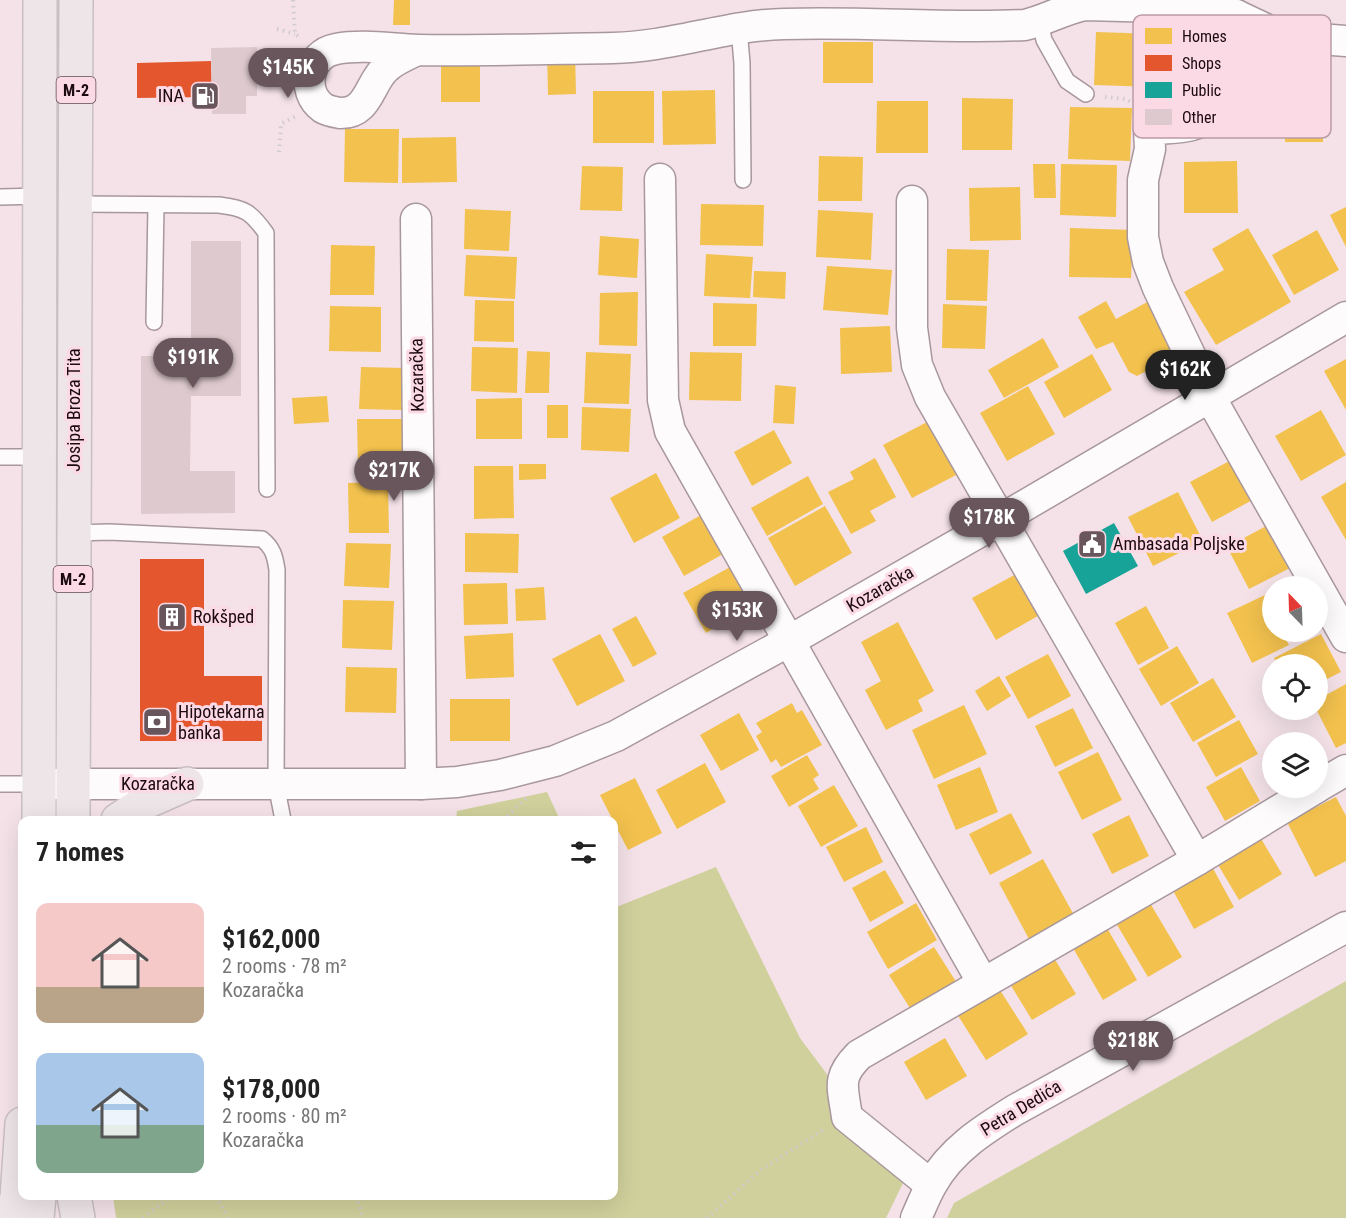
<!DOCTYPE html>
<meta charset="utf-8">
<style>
:root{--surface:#fff;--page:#f2f2f2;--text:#222;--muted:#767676;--accent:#68565c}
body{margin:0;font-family:"Roboto Condensed",sans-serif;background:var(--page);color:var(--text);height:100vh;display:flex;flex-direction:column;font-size:22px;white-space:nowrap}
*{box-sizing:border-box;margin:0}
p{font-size:20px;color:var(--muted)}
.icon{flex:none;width:33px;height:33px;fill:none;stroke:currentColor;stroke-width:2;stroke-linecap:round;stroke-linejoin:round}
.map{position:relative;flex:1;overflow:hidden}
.sheet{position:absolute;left:18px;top:816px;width:600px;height:384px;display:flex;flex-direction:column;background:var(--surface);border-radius:12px;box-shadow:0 6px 24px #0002}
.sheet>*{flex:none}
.needle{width:39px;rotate:337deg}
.buttons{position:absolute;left:1262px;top:576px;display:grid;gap:12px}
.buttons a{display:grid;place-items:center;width:66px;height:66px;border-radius:50%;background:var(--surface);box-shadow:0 6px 24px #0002;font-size:30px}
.price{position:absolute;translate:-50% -51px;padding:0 14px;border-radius:21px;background:var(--accent);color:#fff;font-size:20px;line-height:39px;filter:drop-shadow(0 2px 3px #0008)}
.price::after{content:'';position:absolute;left:50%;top:36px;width:18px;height:14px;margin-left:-9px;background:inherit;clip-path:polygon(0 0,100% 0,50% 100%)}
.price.on{background:#222;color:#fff}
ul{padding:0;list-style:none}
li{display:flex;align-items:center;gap:18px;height:150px;padding:0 18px}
li span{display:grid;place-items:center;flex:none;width:168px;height:120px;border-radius:12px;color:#555}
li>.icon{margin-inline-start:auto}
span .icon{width:72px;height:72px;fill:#fffc;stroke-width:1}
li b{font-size:26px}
h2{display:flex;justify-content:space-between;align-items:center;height:72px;padding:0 18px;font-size:26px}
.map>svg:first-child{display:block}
.forest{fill:#d0d09c}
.homes{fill:#f2c14e}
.shops{fill:#e4572e}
.public{fill:#17a398}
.building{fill:#decace}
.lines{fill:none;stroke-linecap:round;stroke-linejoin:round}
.lane-casing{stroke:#a8979d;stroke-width:18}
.street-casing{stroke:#a8979d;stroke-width:33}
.primary-casing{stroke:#c9bfc3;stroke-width:36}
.path{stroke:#d0cbcd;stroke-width:4;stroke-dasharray:1.5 4.5;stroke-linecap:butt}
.lane{stroke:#fdfbfc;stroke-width:15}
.street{stroke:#fdfbfc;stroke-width:30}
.primary{stroke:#eee5e8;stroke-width:33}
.labels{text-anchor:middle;stroke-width:6;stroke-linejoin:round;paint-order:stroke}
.shield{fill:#fcdae5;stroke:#5f4851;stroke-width:1.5}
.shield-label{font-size:16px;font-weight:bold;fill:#1c0a11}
.poi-label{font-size:18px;fill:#1c0a11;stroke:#fcdae5;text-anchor:start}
.street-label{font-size:18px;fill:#1c0a11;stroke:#fcdae5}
.key{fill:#fcdae5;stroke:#b99ca5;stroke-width:1.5}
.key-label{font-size:16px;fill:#1c0a11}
</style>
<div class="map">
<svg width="1346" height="1218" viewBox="0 0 1346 1218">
<rect width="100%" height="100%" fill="#f4e2e8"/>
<g class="forest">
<path d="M547,792L560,820H456L457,811Z"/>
<path d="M716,867L800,1038L905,1179L886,1218H116L113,1196H614V908Z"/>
<path d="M1346,981V1218H947L954,1203Z"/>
</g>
<g class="homes">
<path d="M394,0H410V25H393Z"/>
<path d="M1096,32L1156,34L1155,87L1094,85Z"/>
<rect x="823" y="42" width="50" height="41"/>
<path d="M575,50L576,94L548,95L547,52Z"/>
<rect x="441" y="59" width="39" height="43"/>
<rect x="1285" y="88" width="38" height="54"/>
<path d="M715,90L716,144L663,145L662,91Z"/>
<rect x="593" y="91" width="61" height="52"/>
<path d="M962,98L1013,99L1012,150H962Z"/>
<path d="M877,101H928V153H876Z"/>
<path d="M1070,107L1132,108L1130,161L1068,159Z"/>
<path d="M345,129H399L398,183L344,182Z"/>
<path d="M456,137L457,182L402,183V138Z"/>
<path d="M819,156L863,157L862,201H818Z"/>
<path d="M1237,161L1238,213H1184V162Z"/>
<path d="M1033,164H1055L1056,198H1034Z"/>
<path d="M1061,164L1117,165L1116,217L1060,215Z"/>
<path d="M582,166L623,167L622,211L580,210Z"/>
<path d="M1020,187L1021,240L970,241L969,188Z"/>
<path d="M701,204L764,205L763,246L700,245Z"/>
<path d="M1346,207V247L1330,215Z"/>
<path d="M465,209L511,211L509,251L464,249Z"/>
<path d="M818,210L873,213L871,260L816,257Z"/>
<path d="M1070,228L1133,230L1131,278L1069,277Z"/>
<path d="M1248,228L1291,302L1216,345L1184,292L1224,270L1212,249Z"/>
<path d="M1317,230L1339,270L1294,295L1272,255Z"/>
<path d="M600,236L639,239L637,278L598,275Z"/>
<path d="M331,245L375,246L374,295H330Z"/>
<path d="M947,249L989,250L987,301L946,300Z"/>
<path d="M706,254L753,257L750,298L704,296Z"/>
<path d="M466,255L517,257L515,299L464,296Z"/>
<path d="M827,266L892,270L888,315L823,310Z"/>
<path d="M754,271L786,272L785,299L753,297Z"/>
<path d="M638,292L637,346L599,345L600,293Z"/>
<path d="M475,300L514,301V342L474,341Z"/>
<path d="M1151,300L1181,353L1137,376L1129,372L1113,342L1096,349L1078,317L1106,301L1116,319Z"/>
<path d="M713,303L757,304L756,346H713Z"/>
<path d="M943,304L987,306L985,349L942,348Z"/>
<path d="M330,306L381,307V352L329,351Z"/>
<path d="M890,326L892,372L841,374L840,328Z"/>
<path d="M1043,338L1059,367L1004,398L988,370Z"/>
<path d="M472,347L518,348L517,393L471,391Z"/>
<path d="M527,351L550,352L549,393H525Z"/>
<path d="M586,352L631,354L629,404L584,403Z"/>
<path d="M690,352L742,353L741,401L689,400Z"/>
<path d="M1092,354L1112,390L1064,418L1044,382Z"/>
<path d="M1346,359V410L1324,371Z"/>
<path d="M361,367L404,368L402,410L359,409Z"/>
<path d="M775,385L796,387L794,424L773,423Z"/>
<path d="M1028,386L1055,434L1007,461L980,413Z"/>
<path d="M327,396L329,422L294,424L292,398Z"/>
<path d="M522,398V439H476V399Z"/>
<rect x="547" y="405" width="21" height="33"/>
<path d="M582,407L631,409L629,452L581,450Z"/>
<path d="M1321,410L1346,455L1301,481L1275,436Z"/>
<path d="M357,419H404L403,469H358Z"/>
<path d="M929,421L958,474L912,498L883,445Z"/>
<path d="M774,430L792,463L752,486L734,452Z"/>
<path d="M1237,457L1258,497L1212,522L1190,482Z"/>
<path d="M875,458L896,497L870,511L876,521L851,534L828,492L854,479L850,472Z"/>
<path d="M519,464H546V479L519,480Z"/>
<path d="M474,466H513L514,518L474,519Z"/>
<path d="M656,473L680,518L634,543L610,498Z"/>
<path d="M808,476L823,504L767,536L751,508Z"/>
<path d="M388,482L389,533H349L348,483Z"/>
<path d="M1346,482V540L1321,497Z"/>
<path d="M1178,492L1203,541L1153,566L1128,517Z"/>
<path d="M825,506L852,553L795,586L768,538Z"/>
<path d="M701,515L723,554L684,576L662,537Z"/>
<path d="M1270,524L1292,567L1249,589L1227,547Z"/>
<path d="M465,533L519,534L518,573L465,572Z"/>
<path d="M346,543L391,544L389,588L344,586Z"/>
<path d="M732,566L754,605L706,633L683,593Z"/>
<path d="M1020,572L1043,613L996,640L972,598Z"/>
<path d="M507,583L508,624L464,625L463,584Z"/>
<path d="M544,587L546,620L516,621L515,589Z"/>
<path d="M1265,595L1272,610V632H1282L1289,645L1252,663L1227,613Z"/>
<path d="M343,600L394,601L392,650L342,648Z"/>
<path d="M1146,606L1169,648L1138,665L1115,623Z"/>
<path d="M636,616L657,654L633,667L612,629Z"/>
<path d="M898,622L934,691L918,700L923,711L886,730L865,690L881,681L861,642Z"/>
<path d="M513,633L514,677L466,679L464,636Z"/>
<path d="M600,634L625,681L577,706L552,659Z"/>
<path d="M1321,634L1341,672L1317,684V664H1278L1274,658Z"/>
<path d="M1177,646L1199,683L1161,706L1139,669Z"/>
<path d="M1048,654L1071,696L1028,719L1005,677Z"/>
<path d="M346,667L397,668L396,713L345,712Z"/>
<path d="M999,676L1011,696L987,711L975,691Z"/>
<path d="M1213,678L1236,717L1193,742L1170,703Z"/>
<path d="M1346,684V743L1336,748L1317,711V700Z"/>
<rect x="450" y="699" width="60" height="42"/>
<path d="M792,703L797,713L802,710L822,745L781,767L776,759L771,763L756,736L762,732L756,723Z"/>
<path d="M964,705L987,754L934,779L912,730Z"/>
<path d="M1073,708L1093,748L1055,767L1035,726Z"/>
<path d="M739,713L759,750L721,771L700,735Z"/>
<path d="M1239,720L1258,754L1216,777L1197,743Z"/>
<path d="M1098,752L1122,800L1082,820L1058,772Z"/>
<path d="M807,755L819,775L813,779L819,789L789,807L771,776Z"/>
<path d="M705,763L726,802L677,829L656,790Z"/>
<path d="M980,767L998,812L956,830L937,785Z"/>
<path d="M1241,767L1260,801L1225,821L1206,787Z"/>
<path d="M635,778L662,833L628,850L600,795Z"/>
<path d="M834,785L858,826L821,847L798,806Z"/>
<path d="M1336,797L1346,816V861L1315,877L1287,822Z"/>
<path d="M1011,813L1032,853L990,875L969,834Z"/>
<path d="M1129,815L1149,856L1112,874L1092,834Z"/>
<path d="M866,827L883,862L844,882L826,847Z"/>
<path d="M1257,832L1282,874L1239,900L1214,858Z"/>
<path d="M1043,859L1075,917L1030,941L999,883Z"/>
<path d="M1210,863L1234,907L1194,929L1170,885Z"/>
<path d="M885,870L904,903L870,922L852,888Z"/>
<path d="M1147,898L1182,957L1148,977L1113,918Z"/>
<path d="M916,903L937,940L888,969L867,932Z"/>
<path d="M1107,928L1137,980L1103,1000L1073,948Z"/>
<path d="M934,947L960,988L915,1016L889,975Z"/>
<path d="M1054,958L1076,994L1032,1020L1010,984Z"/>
<path d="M998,987L1028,1034L986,1060L957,1014Z"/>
<path d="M945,1038L967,1076L926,1100L904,1062Z"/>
</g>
<g class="shops">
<path d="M211,61L212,97L137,98V63Z"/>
<path d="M140,559H204V676H262V741H140Z"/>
</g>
<path class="public" d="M1114,523L1138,566L1086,594L1063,551Z"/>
<g class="building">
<path d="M257,47V96H246V114H212L211,48Z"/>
<path d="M191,241H241V396H191L190,471H235V513L141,514V356H191Z"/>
</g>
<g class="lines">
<g class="lane-casing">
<g id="lane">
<path d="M1040,21L1044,40L1067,81L1086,94"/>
<path d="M739,29L742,63L743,180"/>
<path d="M0,197L40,196"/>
<path d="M75,204L219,205C245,208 251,212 266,233L267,489"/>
<path d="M154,322L156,205"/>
<path d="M0,457H40"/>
<path d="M73,533L109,532L262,539C273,548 275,556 277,570L276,784L283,820"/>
<path d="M0,784H39"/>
</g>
</g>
<g class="street-casing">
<g id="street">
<path d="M1236,15L1230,44L1224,106C1200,129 1180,128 1149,129L1150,149L1143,180V237L1148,262L1158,288L1210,397L1346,637"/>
<path d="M417,50C407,55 394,60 386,68C369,83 369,114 340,113C334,112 328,111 323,108C300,91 308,54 336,49C363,44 391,49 418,50C483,51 548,49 613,48C671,47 727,25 784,24C864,21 945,29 1025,25C1046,20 1064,9 1085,5L1198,8L1236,15L1272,32L1293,37L1346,41"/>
<path d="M660,179L663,400L670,431L983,983"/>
<path d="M912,201V328L917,365L930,397L1197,860"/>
<path d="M416,219L421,784"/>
<path d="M49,784H421L457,782L500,775L555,761L616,736L789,641L1000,520L1346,317"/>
<path d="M1317,787L1346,770"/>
<path d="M931,1185L847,1117C843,1087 836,1078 859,1055L1197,860L1316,788"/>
<path d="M916,1218C921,1207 926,1194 932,1184C951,1150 983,1130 1015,1110L1346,927"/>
</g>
</g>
<g class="primary-casing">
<g id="primary">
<path d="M39,820L40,0"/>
<path d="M73,820L76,0"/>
<path d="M118,820L146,802L187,784"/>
<path d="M74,1196L78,1218"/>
<path d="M10,1218L17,1198L22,1124"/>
<path d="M37,1218L39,1196"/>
</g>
</g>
<g class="path">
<path d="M293,0L295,34L301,38"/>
<path d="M277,29L295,34"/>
<path d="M1105,97L1126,99L1137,106"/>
<path d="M279,152L281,124L296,116"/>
<path d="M503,820L526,798"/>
<path d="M216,1196L228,1218"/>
<path d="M356,1196L363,1218"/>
<path d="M143,1218L171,1196"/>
<path d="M707,1218L762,1169L823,1130"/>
</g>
<use href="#lane" class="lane"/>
<use href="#street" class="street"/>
<use href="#primary" class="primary"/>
</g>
<defs>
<g id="fuel-square" transform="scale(1.5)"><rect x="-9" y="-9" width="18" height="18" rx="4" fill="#68565c" stroke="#fcdae5"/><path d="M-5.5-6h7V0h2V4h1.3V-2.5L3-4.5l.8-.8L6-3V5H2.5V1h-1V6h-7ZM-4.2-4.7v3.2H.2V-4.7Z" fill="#fff"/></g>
<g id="civic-square" transform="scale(1.5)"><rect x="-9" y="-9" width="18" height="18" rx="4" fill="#68565c" stroke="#fcdae5"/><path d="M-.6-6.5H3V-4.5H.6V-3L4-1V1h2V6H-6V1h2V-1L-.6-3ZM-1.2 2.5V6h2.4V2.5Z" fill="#fff"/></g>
<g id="building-square" transform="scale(1.5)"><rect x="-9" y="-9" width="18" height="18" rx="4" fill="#68565c" stroke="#fcdae5"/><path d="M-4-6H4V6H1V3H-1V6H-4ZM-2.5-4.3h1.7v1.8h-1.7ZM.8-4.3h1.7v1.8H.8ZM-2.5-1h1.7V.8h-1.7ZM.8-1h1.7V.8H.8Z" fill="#fff"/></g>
<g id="bank-square" transform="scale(1.5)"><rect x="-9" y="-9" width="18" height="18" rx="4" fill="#68565c" stroke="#fcdae5"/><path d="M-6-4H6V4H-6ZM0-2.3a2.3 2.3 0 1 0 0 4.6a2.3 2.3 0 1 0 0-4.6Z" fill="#fff"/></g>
</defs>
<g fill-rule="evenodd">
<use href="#fuel-square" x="205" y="96"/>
<use href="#civic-square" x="1092" y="544"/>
<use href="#building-square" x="172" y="617"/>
<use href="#bank-square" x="157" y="722"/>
</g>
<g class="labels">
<g class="shield">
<rect x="56.5" y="77" width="39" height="26" rx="4.5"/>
<rect x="53.5" y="566" width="39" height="26" rx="4.5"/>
</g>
<g class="shield-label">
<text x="76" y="96">M-2</text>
<text x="73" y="585">M-2</text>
</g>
<g class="poi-label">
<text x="184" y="102" text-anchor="end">INA</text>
<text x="1113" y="550">Ambasada Poljske</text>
<text x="193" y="623">Rokšped</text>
<text x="178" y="718">Hipotekarna<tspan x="178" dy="21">banka</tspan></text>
</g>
<g class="street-label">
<text transform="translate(417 375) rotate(-91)" y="6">Kozaračka</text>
<text transform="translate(74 410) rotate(-90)" y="6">Josipa Broza Tita</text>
<text transform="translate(880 589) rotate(-30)" y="6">Kozaračka</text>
<text x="158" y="790">Kozaračka</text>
<text transform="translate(1021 1108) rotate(-31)" y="6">Petra Dedića</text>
</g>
</g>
<rect x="1133" y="15" width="198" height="123" rx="9" class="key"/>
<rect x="1145" y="28" width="27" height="16" fill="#f2c14e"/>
<rect x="1145" y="55" width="27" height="16" fill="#e4572e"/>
<rect x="1145" y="82" width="27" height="16" fill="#17a398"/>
<rect x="1145" y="109" width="27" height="16" fill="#decace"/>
<g class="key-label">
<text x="1182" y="42">Homes</text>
<text x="1182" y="69">Shops</text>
<text x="1182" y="96">Public</text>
<text x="1182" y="123">Other</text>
</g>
</svg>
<div class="buttons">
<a><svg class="needle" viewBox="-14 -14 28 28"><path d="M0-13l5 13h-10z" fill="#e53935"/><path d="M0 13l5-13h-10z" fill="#767676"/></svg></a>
<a><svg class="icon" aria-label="locate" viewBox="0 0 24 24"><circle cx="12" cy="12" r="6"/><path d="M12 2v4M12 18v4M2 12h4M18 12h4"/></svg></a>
<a><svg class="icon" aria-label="layers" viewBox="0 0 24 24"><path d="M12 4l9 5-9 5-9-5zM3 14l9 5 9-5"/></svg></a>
</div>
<b class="price" style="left:288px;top:99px">$145K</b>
<b class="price" style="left:193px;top:389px">$191K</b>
<b class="price on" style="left:1185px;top:401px">$162K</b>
<b class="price" style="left:394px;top:502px">$217K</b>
<b class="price" style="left:989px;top:549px">$178K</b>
<b class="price" style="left:737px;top:642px">$153K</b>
<b class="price" style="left:1133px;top:1072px">$218K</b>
<section class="sheet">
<h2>7 homes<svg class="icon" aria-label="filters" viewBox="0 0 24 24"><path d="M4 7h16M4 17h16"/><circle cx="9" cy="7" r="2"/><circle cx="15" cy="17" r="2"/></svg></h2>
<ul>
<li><span style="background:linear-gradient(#f6c9c9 70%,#b9a48a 0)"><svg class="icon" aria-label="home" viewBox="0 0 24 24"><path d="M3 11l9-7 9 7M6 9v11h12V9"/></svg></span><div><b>$162,000</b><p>2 rooms · 78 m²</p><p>Kozaračka</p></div></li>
<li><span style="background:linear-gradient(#a9c7e8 60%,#7fa58c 0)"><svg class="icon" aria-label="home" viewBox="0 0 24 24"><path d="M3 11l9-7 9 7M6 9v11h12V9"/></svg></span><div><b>$178,000</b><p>2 rooms · 80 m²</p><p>Kozaračka</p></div></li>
</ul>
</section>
</div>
